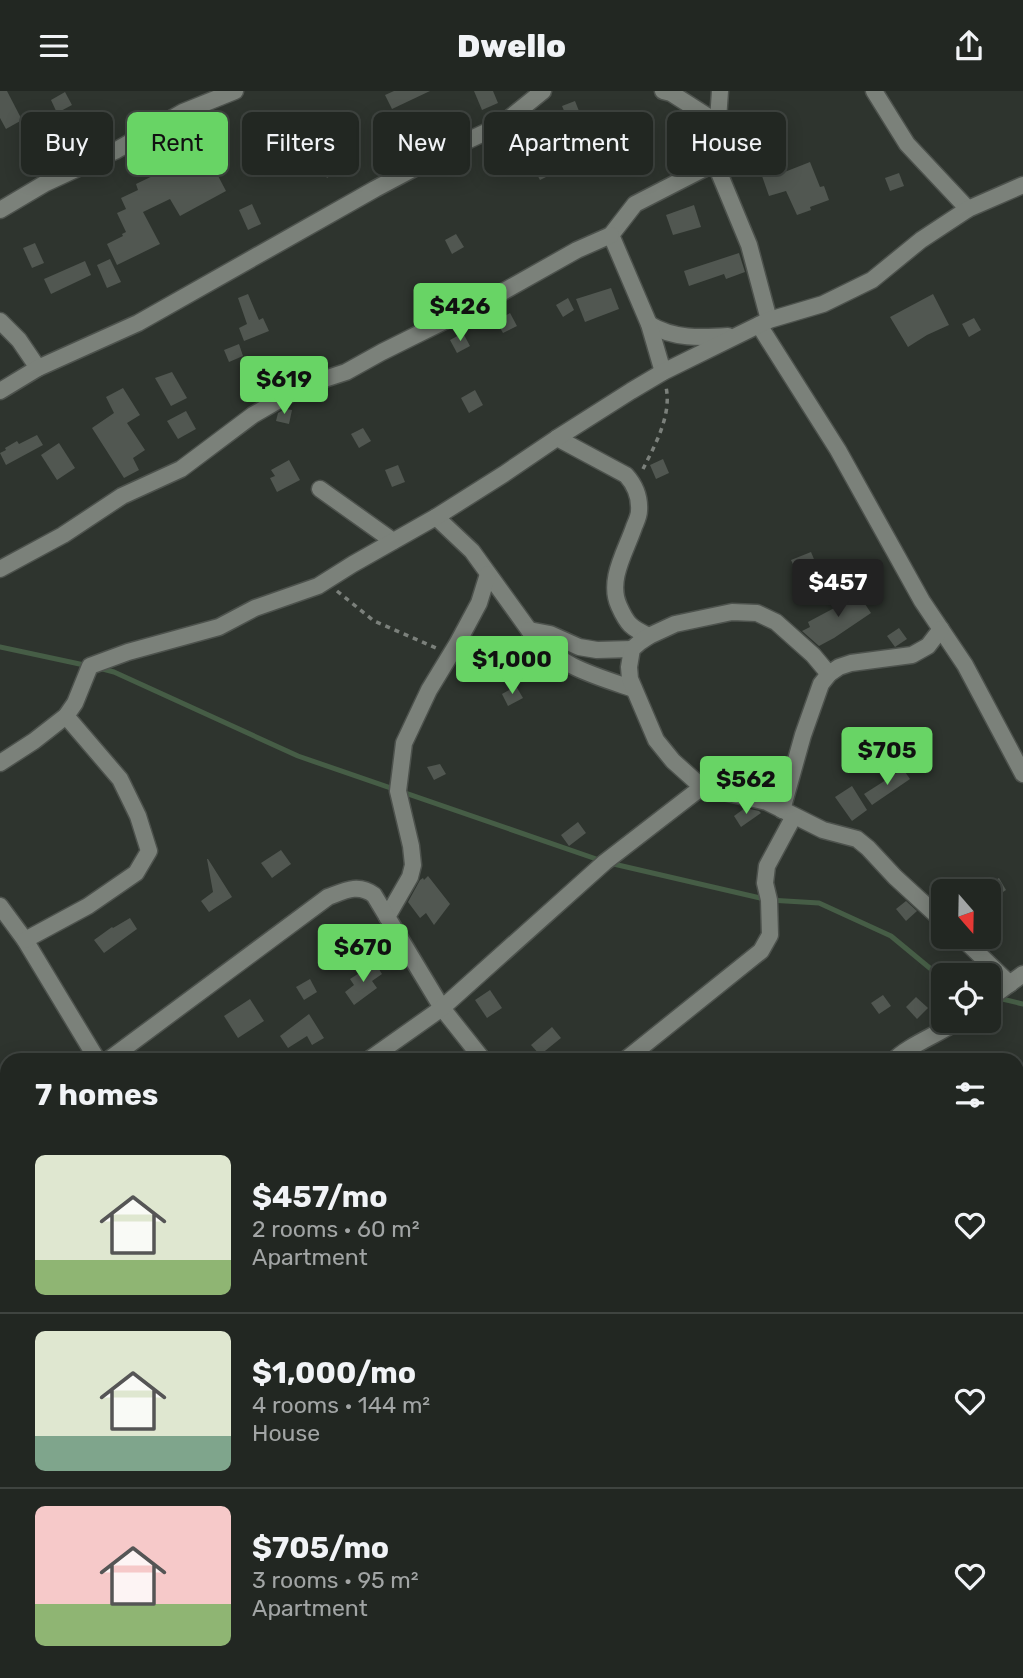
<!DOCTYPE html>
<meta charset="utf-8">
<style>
:root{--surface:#222722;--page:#2e332f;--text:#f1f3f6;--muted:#a2a5a5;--line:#3f4440;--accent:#68d465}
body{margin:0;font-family:Rubik,sans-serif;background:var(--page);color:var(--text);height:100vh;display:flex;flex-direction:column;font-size:26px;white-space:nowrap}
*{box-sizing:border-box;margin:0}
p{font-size:23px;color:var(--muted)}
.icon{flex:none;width:38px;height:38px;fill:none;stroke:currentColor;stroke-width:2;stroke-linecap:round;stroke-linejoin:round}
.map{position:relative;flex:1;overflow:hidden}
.sheet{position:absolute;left:0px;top:962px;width:1024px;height:625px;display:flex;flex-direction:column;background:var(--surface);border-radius:21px 21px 0 0;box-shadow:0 4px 18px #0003,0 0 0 2px var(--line)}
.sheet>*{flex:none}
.guide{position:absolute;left:21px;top:21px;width:982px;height:63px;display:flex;gap:14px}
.needle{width:46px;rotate:160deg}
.controls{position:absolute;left:931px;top:788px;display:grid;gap:14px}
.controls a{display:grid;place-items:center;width:70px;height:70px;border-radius:10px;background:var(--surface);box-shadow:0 4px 18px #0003,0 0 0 2px var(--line);font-size:35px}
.price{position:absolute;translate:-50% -60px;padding:0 16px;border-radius:7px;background:var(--accent);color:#111;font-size:23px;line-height:46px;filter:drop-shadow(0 2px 4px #0008)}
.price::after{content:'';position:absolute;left:50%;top:42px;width:21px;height:16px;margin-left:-10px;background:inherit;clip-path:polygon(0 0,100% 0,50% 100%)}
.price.active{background:#222;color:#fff}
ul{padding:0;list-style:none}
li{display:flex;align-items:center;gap:21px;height:175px;padding:0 35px}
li+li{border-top:2px solid var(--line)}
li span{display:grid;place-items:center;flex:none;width:196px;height:140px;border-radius:10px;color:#555}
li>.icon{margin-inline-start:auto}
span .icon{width:84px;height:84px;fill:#fffc;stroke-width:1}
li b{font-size:30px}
h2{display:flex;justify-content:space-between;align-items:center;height:84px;padding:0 35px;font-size:30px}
.chip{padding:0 24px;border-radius:10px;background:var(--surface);box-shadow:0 4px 18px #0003,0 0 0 2px var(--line);font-size:24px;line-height:63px}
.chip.active{background:var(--accent);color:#111}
header{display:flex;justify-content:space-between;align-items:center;height:91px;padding:0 35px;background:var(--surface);font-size:32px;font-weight:800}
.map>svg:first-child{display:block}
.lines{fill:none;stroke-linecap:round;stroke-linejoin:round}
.stream{stroke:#465d46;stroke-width:5}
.building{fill:#515751}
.minor-casing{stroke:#4d524d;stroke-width:19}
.path{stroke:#7b807b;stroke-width:3.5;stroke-dasharray:5 5;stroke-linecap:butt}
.minor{stroke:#7b817a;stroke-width:16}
</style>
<header><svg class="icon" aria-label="menu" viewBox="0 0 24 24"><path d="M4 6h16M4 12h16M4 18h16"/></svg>Dwello<svg class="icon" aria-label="share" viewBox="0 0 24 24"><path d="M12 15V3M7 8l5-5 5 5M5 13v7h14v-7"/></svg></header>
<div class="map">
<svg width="1023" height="1587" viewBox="0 0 1023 1587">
<rect width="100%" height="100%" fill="#2e342e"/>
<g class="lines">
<g class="stream">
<path d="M0,556L89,575"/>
<path d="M99,577L114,581L298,665L605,771L769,809L819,812L891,845L943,888"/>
<path d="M998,907L1023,913"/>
</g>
</g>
<g class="building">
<path d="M0,0H7L22,29L6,38L0,27Z"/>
<path d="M394,0H430L392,18L385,4Z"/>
<path d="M474,0H493L498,12L482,19Z"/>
<path d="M65,1L72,14L57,22L51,9Z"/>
<path d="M575,10L589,45L614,34L610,26L622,20L632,42L628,44L639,68L622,75L614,57L591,69L569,31L562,15Z"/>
<path d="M217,58L226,75L216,81L226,100L180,125L170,108L143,121L160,153L117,174L107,153L123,145L122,143L126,141L117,122L126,118L121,107L138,99L136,93L165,79L164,76L175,70L182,84L208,71L205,65Z"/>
<path d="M330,65L339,79L327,87L318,73Z"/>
<path d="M547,69L554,82L540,89L533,76Z"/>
<path d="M810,71L820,96L824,95L829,109L810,116L811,119L797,124L786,100L769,105L761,82L774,78L777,84Z"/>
<path d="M899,82L904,95L890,100L885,87Z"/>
<path d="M252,113L261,133L248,139L239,119Z"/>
<path d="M694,114L701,136L673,144L666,124Z"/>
<path d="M456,143L464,156L452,163L445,149Z"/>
<path d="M35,152L44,172L32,177L23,157Z"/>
<path d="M739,162L745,181L726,188L724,183L689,195L684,180Z"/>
<path d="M110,168L121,191L107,197L97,174Z"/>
<path d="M85,170L91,184L51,203L44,188Z"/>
<path d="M611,197L619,218L585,231L576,208Z"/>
<path d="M248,203L259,229L263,227L269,240L244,250L239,237L247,233L238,207Z"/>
<path d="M933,203L949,234L927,244L908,256L890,226Z"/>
<path d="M568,207L574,219L563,226L556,214Z"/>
<path d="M510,222L517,235L503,242L496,230Z"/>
<path d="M974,227L981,239L969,246L962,233Z"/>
<path d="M463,242L470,255L457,262L450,249Z"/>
<path d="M239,253L243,265L229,271L224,259Z"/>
<path d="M172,281L187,307L171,315L155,287Z"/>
<path d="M123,297L140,324L127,332L145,359L133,367L139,379L124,387L92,337L114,322L106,306Z"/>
<path d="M475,299L483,314L469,322L461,307Z"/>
<path d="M285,318L292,319L289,333L276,330L278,322Z"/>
<path d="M186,320L196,338L178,348L167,330Z"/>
<path d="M363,337L371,350L359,357L351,343Z"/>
<path d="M37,344L43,354L6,374L0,362L6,359L5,357L17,350L19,353Z"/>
<path d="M59,352L75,377L57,389L41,364Z"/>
<path d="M663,368L669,382L656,388L650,374Z"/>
<path d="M289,369L300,389L277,401L270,387L275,385L271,379Z"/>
<path d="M398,374L405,391L392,396L385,379Z"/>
<path d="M811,461L816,473L797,482L791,469Z"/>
<path d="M855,498L871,522L834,547L819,555L802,540L810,536L808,531L838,515L836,511Z"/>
<path d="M899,537L907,548L895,556L887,545Z"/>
<path d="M516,595L523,607L508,615L502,603Z"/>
<path d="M440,673L446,683L434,689L427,676Z"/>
<path d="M903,678L910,688L872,714L864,703Z"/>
<path d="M852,695L867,719L852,730L835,706Z"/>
<path d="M745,717L759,720L761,722L741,736L734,725Z"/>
<path d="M578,731L586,742L569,755L561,744Z"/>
<path d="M281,759L291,773L272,787L261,772Z"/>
<path d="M207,768H208L232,806L209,821L201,810L213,801Z"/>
<path d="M428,785L450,813L434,834L426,822L420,827L408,811L420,789L423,787L424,789Z"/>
<path d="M999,787L1006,799L994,807L987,794Z"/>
<path d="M906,810L917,820L906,830L896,818Z"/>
<path d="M130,827L137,838L104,862L94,849L112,836L113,837Z"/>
<path d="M375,872L382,883L372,890L377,897L354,914L345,901L354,894L350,888Z"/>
<path d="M310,888L317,901L304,909L296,896Z"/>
<path d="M490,899L502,917L487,927L475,909Z"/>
<path d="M883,904L891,915L879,923L871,912Z"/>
<path d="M916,906L928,917L917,928L906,916Z"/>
<path d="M250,908L264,930L238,947L224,925Z"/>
<path d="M309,923L324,947L312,954L307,945L288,957L280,945Z"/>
<path d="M552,936L561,947L540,964L531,954Z"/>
</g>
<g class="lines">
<g class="minor-casing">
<g id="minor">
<path d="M663,0L671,2L718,32"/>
<path d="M720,0L715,72L749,154L769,229"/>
<path d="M874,0L907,53L968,118"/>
<path d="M0,119L44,93L115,60L183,21L235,0"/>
<path d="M0,230L19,249L38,277"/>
<path d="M649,233C673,248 701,247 728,245"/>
<path d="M759,234L838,359L922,510L965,574L1023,683"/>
<path d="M663,281L649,233L611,144L635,113L715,72"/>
<path d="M0,300L38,277L138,232L375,98L456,55L501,34L543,0"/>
<path d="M557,347L626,384C635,394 640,406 639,420C639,425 636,431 634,436C626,460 607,489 619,515C627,533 631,537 649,545"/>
<path d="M320,398L393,450"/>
<path d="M436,426L472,460L529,539C557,575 592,584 634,598"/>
<path d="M0,478L63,444L122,405L181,378L253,324L303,295L346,281L382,261L499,203L577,159L611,144"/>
<path d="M529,539L550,543L579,556L597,559L632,558"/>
<path d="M829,583L813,564L776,531L757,522L732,521L675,533L649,545L640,551L632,558L629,576L630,588L656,649L673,670L702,696L767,711L823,739L857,748L868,757L895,786L943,830"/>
<path d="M0,672L34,650L66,625L75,612L90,575L128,561L219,536L255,517L318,495L353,473L436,426L504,383L557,347L631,300L663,281L769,229L823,213L872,189L921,149L968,118L1023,94"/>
<path d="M782,719L803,644L821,593L829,583L839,576L851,572L912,564L928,555L941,538"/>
<path d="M0,815L25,849L98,970"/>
<path d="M387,826L410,786L413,774L411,755L398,700L404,652L429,599L457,553L479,512L488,483"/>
<path d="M960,845L1010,893"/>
<path d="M25,849L88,815L136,782L149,760L138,725L120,688L66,625"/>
<path d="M989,908L1023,883"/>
<path d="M107,970L328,806C344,800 358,792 374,804L442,917L484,970"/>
<path d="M367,970L442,917L605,771L702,696"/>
<path d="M624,970L761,860L770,844L769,809L765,792L767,775L794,725"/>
<path d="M893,970C910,953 938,944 959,929"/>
<path d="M0,1033L7,1029"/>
<path d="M1017,1088L1023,1083"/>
<path d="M0,1179L7,1175"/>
<path d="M1017,1313L1023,1309"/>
<path d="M0,1340L7,1336"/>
<path d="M0,1527L7,1523"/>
<path d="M1017,1528L1023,1523"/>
<path d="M542,1580L546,1587"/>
<path d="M904,1580L908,1587"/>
<path d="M143,1587L153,1580"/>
<path d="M638,1587L647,1580"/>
<path d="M931,1587L941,1580"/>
</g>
</g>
<g class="path">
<path d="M643,378C655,354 672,324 666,296"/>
<path d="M337,500L374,530L436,557"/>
<path d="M465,568L522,554"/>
</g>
<use href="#minor" class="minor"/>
</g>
</svg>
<div class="controls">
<a><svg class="needle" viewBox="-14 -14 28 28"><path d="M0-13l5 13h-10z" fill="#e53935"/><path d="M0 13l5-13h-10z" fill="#a2a5a5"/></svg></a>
<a><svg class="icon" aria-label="locate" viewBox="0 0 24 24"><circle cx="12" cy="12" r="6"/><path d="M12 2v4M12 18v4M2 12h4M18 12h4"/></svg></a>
</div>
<b class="price" style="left:460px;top:252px">$426</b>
<b class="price" style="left:284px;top:325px">$619</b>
<b class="price active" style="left:838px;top:528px">$457</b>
<b class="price" style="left:512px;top:605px">$1,000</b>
<b class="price" style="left:887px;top:696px">$705</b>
<b class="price" style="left:746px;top:725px">$562</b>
<b class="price" style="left:363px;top:893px">$670</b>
<div class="guide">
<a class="chip">Buy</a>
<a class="chip active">Rent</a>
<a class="chip">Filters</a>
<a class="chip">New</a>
<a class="chip">Apartment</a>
<a class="chip">House</a>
</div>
<section class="sheet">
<h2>7 homes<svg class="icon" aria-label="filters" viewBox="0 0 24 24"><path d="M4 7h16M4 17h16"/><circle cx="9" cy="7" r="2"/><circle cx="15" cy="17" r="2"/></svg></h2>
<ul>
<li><span style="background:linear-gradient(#dfe7d0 75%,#8fb573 0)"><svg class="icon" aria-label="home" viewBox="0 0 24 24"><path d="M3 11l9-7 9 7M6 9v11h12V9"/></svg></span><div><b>$457/mo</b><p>2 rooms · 60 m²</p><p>Apartment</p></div><svg class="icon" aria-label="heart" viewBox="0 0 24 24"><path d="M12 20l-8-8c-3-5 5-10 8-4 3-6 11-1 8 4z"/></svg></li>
<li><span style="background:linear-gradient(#dfe7d0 75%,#7fa58c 0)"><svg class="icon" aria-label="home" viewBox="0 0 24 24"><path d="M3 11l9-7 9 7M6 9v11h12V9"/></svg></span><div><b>$1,000/mo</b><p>4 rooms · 144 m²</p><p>House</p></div><svg class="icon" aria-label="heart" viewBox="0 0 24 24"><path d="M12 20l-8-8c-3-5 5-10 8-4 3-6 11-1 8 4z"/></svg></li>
<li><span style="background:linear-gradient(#f6c9c9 70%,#8fb573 0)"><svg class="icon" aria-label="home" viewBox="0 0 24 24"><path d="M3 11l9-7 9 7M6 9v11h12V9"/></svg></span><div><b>$705/mo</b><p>3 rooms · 95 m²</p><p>Apartment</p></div><svg class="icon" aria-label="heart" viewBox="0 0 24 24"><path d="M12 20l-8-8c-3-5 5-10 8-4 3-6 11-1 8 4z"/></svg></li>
</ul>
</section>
</div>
